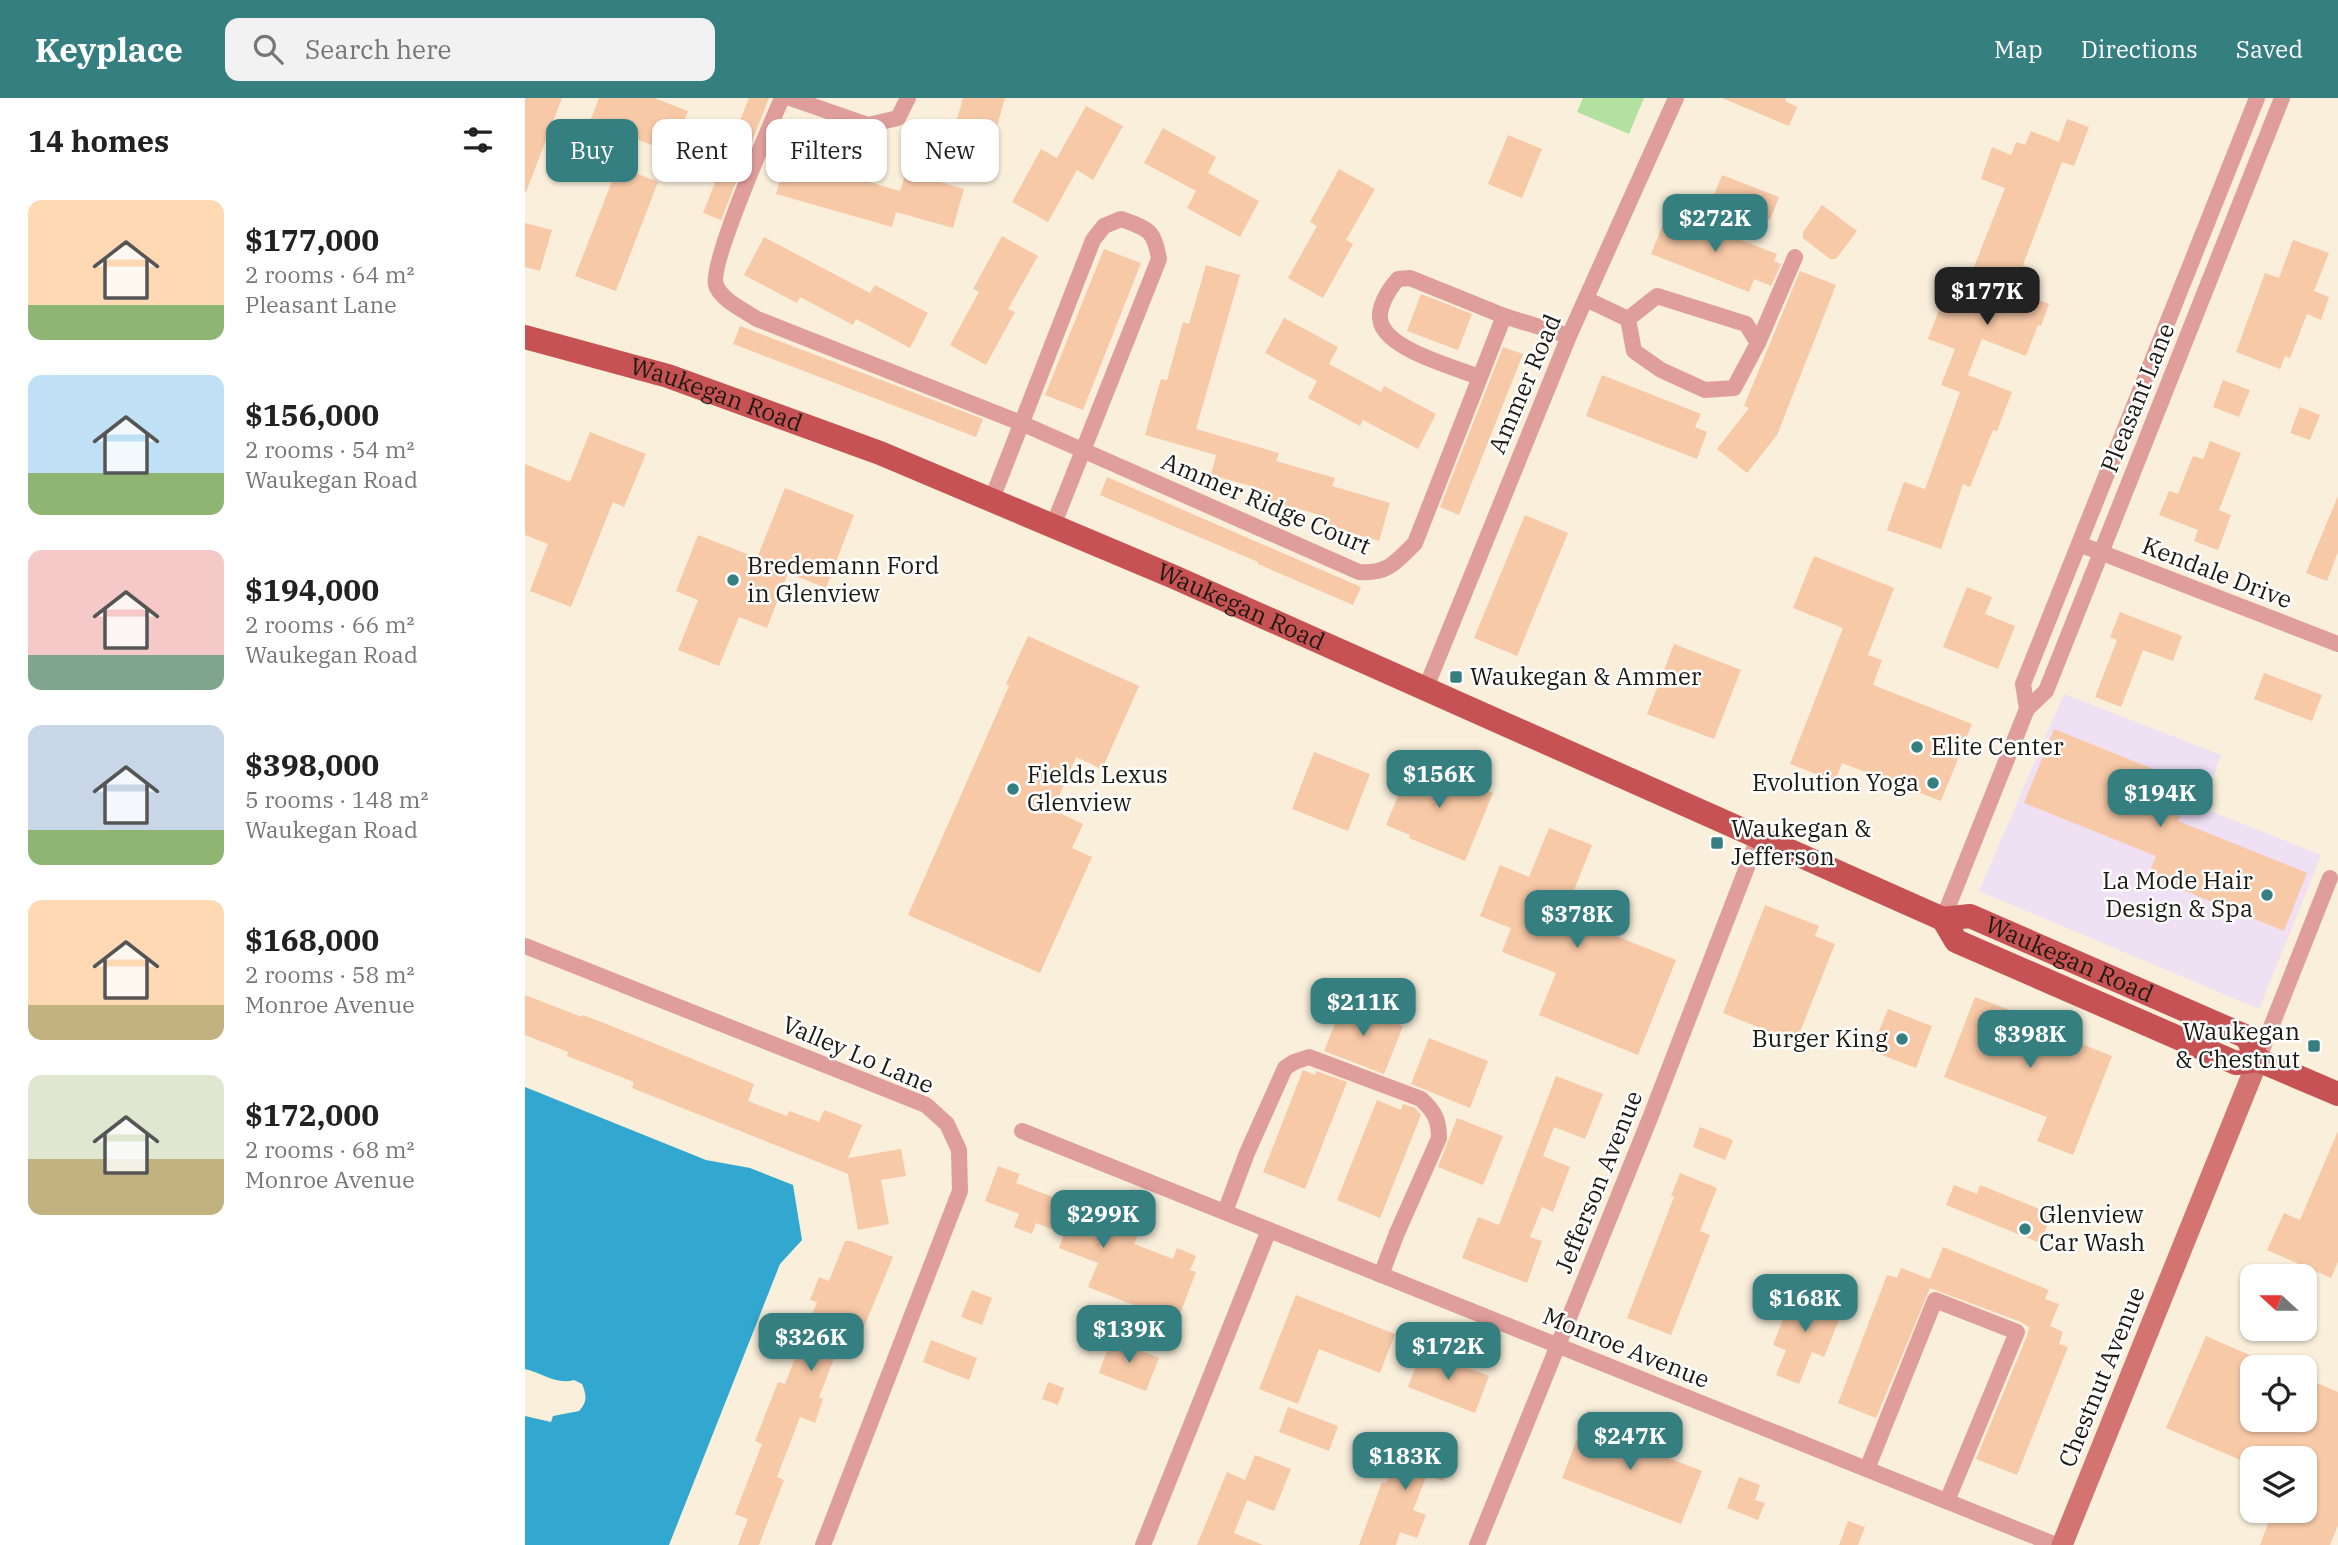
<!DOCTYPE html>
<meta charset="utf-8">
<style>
:root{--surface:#fff;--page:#f2f2f2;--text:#222;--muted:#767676;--accent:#367f81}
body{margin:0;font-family:"IBM Plex Serif",serif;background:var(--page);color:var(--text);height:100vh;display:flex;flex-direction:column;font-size:26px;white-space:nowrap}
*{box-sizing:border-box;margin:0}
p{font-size:23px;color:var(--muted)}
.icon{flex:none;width:38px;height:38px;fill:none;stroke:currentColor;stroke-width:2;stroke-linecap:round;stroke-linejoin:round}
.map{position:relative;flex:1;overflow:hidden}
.drawer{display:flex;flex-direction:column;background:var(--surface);width:525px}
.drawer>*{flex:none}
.guide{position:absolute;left:21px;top:21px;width:665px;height:63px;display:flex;gap:14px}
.needle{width:46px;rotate:291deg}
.buttons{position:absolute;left:1715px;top:1166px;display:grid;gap:14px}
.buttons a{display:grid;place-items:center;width:77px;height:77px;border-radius:14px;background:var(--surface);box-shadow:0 2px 5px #0004;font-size:35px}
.price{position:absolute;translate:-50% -60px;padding:0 16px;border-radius:14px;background:var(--accent);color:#fff;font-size:23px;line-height:46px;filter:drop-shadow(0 2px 4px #0008)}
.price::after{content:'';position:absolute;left:50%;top:42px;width:21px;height:16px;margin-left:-10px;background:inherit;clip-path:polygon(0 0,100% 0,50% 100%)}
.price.selected{background:#222;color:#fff}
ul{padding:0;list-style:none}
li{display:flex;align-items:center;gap:21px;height:175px;padding:0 28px}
li span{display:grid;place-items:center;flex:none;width:196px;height:140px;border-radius:14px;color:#555}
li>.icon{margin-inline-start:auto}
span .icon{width:84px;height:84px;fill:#fffc;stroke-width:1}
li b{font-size:30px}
h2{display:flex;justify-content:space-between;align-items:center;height:84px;padding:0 28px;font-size:30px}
.chip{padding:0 24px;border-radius:14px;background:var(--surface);box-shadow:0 2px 5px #0004;font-size:24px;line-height:63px}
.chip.selected{background:var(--accent);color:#fff}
header{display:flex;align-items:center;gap:42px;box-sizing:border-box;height:98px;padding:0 35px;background:var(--accent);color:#fff}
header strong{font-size:33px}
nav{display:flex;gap:38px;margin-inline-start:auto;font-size:24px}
.search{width:490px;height:63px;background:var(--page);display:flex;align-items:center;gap:18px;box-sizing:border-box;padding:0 24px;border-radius:14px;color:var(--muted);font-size:26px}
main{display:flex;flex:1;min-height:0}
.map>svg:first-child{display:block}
.commercial{fill:#efe0f4}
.green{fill:#b3e1a0}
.water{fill:#32a8d0}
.building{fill:#f8c9a7}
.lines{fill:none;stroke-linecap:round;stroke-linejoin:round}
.street{stroke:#e09e9b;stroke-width:16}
.secondary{stroke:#d37471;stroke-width:21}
.primary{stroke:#c75253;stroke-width:24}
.poi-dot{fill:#367f81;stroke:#fff;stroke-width:2.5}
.labels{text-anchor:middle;stroke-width:5;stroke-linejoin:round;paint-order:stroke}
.street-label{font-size:24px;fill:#1d1a13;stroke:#fff}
.poi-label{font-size:24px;fill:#1d1a13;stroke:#fff;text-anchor:start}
</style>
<header>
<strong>Keyplace</strong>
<div class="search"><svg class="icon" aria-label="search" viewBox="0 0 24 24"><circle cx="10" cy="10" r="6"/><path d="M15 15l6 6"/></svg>Search here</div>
<nav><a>Map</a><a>Directions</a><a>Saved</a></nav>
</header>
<main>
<section class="drawer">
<h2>14 homes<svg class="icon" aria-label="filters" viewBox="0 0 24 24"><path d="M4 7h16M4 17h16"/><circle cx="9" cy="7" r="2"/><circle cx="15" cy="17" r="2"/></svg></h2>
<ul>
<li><span style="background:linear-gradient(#ffd9b3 75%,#8fb573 0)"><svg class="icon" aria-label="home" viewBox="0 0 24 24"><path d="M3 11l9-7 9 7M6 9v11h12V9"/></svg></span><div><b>$177,000</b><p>2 rooms · 64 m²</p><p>Pleasant Lane</p></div></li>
<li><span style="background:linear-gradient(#bfe0f5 70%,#8fb573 0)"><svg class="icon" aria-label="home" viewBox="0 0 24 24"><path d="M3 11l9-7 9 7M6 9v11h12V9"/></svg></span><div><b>$156,000</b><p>2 rooms · 54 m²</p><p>Waukegan Road</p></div></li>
<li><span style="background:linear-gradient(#f6c9c9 75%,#7fa58c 0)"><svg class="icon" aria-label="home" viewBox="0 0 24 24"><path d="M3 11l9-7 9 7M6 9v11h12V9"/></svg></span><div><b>$194,000</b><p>2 rooms · 66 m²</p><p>Waukegan Road</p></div></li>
<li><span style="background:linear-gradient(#c9d6e8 75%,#8fb573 0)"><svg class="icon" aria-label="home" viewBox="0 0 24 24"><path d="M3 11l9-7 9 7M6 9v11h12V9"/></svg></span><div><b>$398,000</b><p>5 rooms · 148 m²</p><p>Waukegan Road</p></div></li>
<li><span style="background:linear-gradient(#ffd9b3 75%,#c2b280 0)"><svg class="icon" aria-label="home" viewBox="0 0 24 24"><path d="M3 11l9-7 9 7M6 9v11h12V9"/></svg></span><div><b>$168,000</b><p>2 rooms · 58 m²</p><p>Monroe Avenue</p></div></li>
<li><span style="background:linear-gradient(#dfe7d0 60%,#c2b280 0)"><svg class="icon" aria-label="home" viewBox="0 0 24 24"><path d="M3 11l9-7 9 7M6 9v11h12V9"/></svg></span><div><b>$172,000</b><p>2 rooms · 68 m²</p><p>Monroe Avenue</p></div></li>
</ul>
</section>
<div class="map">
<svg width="1813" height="1447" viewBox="0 0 1813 1447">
<rect width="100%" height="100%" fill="#f9efdb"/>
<path class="commercial" d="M1539,596L1696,657L1678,710L1796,757L1734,911L1454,793Z"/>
<path class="green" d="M1058,0H1119L1104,36L1052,14Z"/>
<path class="water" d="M0,989L181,1062L225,1070L268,1087L277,1142L255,1166L144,1447H0V1318L26,1324L28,1318L54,1313C62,1304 62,1298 57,1286L49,1282C31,1287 17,1275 0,1271Z"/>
<g class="building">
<path d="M0,0H37L1,94H0Z"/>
<path d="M74,0H129L163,13L147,55L65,23Z"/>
<path d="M224,0H244L196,122L178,115Z"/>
<path d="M438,0H480L463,60L424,50Z"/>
<path d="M1197,0H1261L1260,3L1272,9L1264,28Z"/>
<path d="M561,8L598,28L568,82L552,72L523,124L487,104L516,51L532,60Z"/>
<path d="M1542,21L1564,29L1549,68L1537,64L1498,167L1507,171L1498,196L1524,206L1516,228L1513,227L1501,258L1457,241L1443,277L1487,294L1472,333L1468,332L1445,389L1438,386L1416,451L1362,432L1379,384L1400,391L1435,294L1416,287L1430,251L1403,241L1417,204L1433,210L1480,90L1456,81L1467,49L1486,57L1491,44L1500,47L1506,33L1534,44Z"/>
<path d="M638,30L691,59L683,75L734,103L715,139L662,110L671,93L619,65Z"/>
<path d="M983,37L1017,51L997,100L963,86Z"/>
<path d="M263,54L321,71L320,77L375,93L381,74L439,91L428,130L371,114L367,129L251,96Z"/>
<path d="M93,68L133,84L91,193L50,178Z"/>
<path d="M814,71L850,91L821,142L828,146L798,200L763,180L792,128L785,124Z"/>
<path d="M1197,77L1254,99L1245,122L1188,100Z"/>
<path d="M1297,107L1332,133L1311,161H1305L1278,140V134Z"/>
<path d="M1143,114L1252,156L1249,163L1256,166L1246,188L1229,181L1224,194L1126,156Z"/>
<path d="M0,125L27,132L15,173L0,169Z"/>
<path d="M477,138L513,158L483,211L490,214L461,267L425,247L454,194L448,191Z"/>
<path d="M239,139L345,195L350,187L403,215L385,250L331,221L328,227L275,199L272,205L219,177Z"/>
<path d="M1768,142L1804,155L1789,193L1804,199L1796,222L1782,216L1765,260L1760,258L1755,271L1711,254L1740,175L1754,180Z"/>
<path d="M579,151L616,165L558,312L520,297Z"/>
<path d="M681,167L715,177L671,331L754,355L751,363L810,380L807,388L865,405L854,443L796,426L799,418L741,402L744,393L686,377L691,357L620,337L636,281L642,282L658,224L664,226Z"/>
<path d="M1275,173L1311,187L1252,337L1222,375L1192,351L1224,310L1219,308Z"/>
<path d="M896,196L947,216L933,252L882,233Z"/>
<path d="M759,220L813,249L804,266L856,294L859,288L911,316L893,351L838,322L835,328L783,300L792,283L740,255Z"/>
<path d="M215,228L458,321L451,339L208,246Z"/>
<path d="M978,249L998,256L934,417L915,409Z"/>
<path d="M1077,277L1176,316L1170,329L1182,334L1172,361L1061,318Z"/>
<path d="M1698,282L1725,292L1714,319L1688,309Z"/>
<path d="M1775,309L1795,317L1785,342L1765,335Z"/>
<path d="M65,334L121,356L99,409L88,404L46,509L5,493L23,446L0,437V366L45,384Z"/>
<path d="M1685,343L1716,355L1694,412L1706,417L1693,452L1669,443L1673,432L1634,417L1644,393L1653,396L1668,358L1678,361Z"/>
<path d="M582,379L836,489L828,507L733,466V464L575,397Z"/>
<path d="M260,390L329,417L301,490L263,475L242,530L214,519L194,568L153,552L173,502L151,493L173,437L232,460Z"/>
<path d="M1813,398V454L1802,483L1781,475Z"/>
<path d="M1000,417L1043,435L992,558L949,540Z"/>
<path d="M1289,458L1369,490L1343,557L1357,562L1348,587L1447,626L1416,703L1317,665L1310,683L1265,666L1318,530L1268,510Z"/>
<path d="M1442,489L1467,499L1460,516L1490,528L1473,571L1418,549Z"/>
<path d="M1595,514L1657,538L1648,563L1618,552L1596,609L1570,599L1592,542L1585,539Z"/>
<path d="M503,538L614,588L577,671L551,659L528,712L558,726L547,750L567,759L515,875L383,817L484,588L481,586Z"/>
<path d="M1149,546L1216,572L1189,641L1122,616Z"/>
<path d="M1739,575L1797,597L1787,623L1729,601Z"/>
<path d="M1529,631L1668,687L1653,723L1782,775L1759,833L1623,778L1631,758L1499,705Z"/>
<path d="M789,654L845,676L823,733L767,711Z"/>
<path d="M888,662L968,695L940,763L884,740L885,737L861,727Z"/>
<path d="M1024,730L1067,747L1039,817L1151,862L1113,957L1014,917L1031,875L977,854L986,830L955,818L975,767L1004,779Z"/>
<path d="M1240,807L1294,828L1290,838L1310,846L1271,944L1198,915Z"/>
<path d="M0,897L57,919L58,917L79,925L229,986L223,1003L262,1018L264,1013L294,1024L299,1012L337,1027L323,1060L376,1051L381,1078L356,1082L364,1126L333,1132L323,1076L107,990L109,984L42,958L43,954L0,937Z"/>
<path d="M1450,899L1533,930L1531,936L1587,958L1548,1057L1512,1043L1522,1019L1419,979Z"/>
<path d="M818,905L878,928L859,976L799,953Z"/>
<path d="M1363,911L1407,928L1391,970L1346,953Z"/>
<path d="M904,940L963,963L945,1010L886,986Z"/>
<path d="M778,972L790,977L791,973L822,984L780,1091L738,1074Z"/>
<path d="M1031,978L1078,996L1060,1041L1029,1029L1018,1058L1045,1069L1028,1114L1017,1109L1005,1139L1017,1143L1002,1185L937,1160L953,1119L974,1127Z"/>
<path d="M852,1002L876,1012L878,1006L890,1010L896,1017L855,1120L812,1102Z"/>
<path d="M932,1020L978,1038L958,1087L913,1069Z"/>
<path d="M1175,1029L1208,1042L1200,1062L1168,1049Z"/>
<path d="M1813,1033V1164L1806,1180L1742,1152L1759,1115L1775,1122Z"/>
<path d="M473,1068L495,1076L491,1085L533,1101L530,1109L593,1134L595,1128L614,1135L609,1146L648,1161L652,1150L671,1158L665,1172L671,1174L652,1224L563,1189L573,1165L534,1150L539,1136L511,1125L507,1136L489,1129L494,1116L460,1103Z"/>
<path d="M1155,1075L1192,1090L1175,1133L1185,1137L1146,1237L1102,1220L1149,1099L1146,1098Z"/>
<path d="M1429,1087L1452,1096L1455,1087L1527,1116L1515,1145L1421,1107Z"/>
<path d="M320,1143H326L368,1159L327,1258L312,1253L294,1299L298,1301L290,1325L275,1319L252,1379L259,1382L234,1447H213L223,1421L210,1416L237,1346L230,1343L253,1284L260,1286L292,1204L285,1202L294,1179L304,1183Z"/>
<path d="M1418,1149L1524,1192L1520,1201L1534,1206L1525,1228L1538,1234L1534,1246L1543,1249L1492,1377L1451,1361L1502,1238L1504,1229L1496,1224L1405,1190L1351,1320L1313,1305L1362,1177L1372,1180L1376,1170L1405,1181Z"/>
<path d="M447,1192L467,1200L457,1227L436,1219Z"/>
<path d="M1269,1193L1318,1212L1299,1259L1287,1254L1274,1286L1251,1277L1261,1252L1248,1247Z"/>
<path d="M771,1197L870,1236L855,1275L794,1251L773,1306L734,1291Z"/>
<path d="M1681,1238L1727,1258V1321H1780V1280L1813,1294V1427L1805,1447H1735L1748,1412H1780V1360H1727V1367L1641,1330Z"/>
<path d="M586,1241L634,1260L621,1293L574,1275Z"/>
<path d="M406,1242L452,1260L444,1282L398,1264Z"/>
<path d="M897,1252L964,1278L950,1315L883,1289Z"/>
<path d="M523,1284L539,1290L533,1307L517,1301Z"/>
<path d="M763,1309L813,1328L804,1353L754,1334Z"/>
<path d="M1063,1313L1083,1321L1077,1334L1177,1373L1156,1426L1037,1380Z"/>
<path d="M880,1336L929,1355L918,1383L902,1377L888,1412L901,1417L892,1440L875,1434L871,1447H834L857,1384L861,1385Z"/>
<path d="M730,1357L766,1371L749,1413L722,1402L709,1435L738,1447H672L702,1374L720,1382Z"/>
<path d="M1214,1379L1235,1387L1230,1402L1240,1405L1233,1422L1202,1410Z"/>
<path d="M1323,1423L1340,1429L1333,1447H1314Z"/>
</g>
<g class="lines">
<g class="street">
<path d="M257,0C245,28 184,167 191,187C196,202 219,212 232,221L496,325L834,474C863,476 871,464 890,445L979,218L1044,238"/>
<path d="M265,0L343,27L373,20L383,0"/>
<path d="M1061,201L1103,221L1132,198L1221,226L1233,245L1209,290L1180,292L1136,272L1109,253L1103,221"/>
<path d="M1233,245L1270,159"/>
<path d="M954,279C929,269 864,252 856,225C851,211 864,191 873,181L885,180L979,218"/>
<path d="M467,401L568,142L579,128L596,121C623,131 629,131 634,161L528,428"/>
<path d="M1554,446L1813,546"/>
<path d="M900,592L1044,238L1151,0"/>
<path d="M1502,611L1498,586L1732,0"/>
<path d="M1418,821L1502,611L1521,593L1757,0"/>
<path d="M0,848L401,1007L422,1026L434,1052L435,1093L298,1447"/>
<path d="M1733,962L1805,780"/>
<path d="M497,1033L1531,1447"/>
<path d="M700,1114L722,1055L760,970L769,964L784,959L896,1001C909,1013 914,1021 914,1040L872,1135L856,1177"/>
<path d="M1342,1371L1410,1202L1492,1234L1422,1403"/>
<path d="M618,1447L744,1132"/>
<path d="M952,1447L1125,1020L1234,738"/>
</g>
<path class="secondary" d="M1537,1447L1733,962"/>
<g class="primary">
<path id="s1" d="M0,239L143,278L355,355L649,479L1418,821L1445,818L1722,939L1733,962"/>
<path d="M1418,821L1431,843L1711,965L1733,962L1813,996"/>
</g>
</g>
<g class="poi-dot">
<circle cx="208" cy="482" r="7"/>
<rect x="924" y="572" width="14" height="14" rx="3.5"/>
<circle cx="1392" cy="649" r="7"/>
<circle cx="1408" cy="685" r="7"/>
<circle cx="488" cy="691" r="7"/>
<rect x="1185" y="738" width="14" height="14" rx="3.5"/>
<circle cx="1742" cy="797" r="7"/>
<circle cx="1377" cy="941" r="7"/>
<rect x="1782" y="941" width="14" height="14" rx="3.5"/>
<circle cx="1500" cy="1131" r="7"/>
</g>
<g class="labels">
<g class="street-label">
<text transform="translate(1000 286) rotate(-67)" y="8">Ammer Road</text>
<text dy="8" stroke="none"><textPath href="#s1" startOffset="200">Waukegan Road</textPath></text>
<text transform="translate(1613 300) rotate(-68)" y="8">Pleasant Lane</text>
<text transform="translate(741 406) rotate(23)" y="8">Ammer Ridge Court</text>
<text transform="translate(1692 475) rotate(21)" y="8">Kendale Drive</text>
<text dy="8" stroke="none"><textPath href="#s1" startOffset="766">Waukegan Road</textPath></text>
<text dy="8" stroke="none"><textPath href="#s1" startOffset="1670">Waukegan Road</textPath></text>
<text transform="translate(333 957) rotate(23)" y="8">Valley Lo Lane</text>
<text transform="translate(1074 1084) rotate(-68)" y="8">Jefferson Avenue</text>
<text transform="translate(1101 1250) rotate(22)" y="8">Monroe Avenue</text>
<text transform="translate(1577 1279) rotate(-68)" y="8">Chestnut Avenue</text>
</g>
<g class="poi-label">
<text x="222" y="476">Bredemann Ford<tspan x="222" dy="28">in Glenview</tspan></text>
<text x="945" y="587">Waukegan &amp; Ammer</text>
<text x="1406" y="657">Elite Center</text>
<text x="502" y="685">Fields Lexus<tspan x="502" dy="28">Glenview</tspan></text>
<text x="1394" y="693" text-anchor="end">Evolution Yoga</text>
<text x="1206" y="739">Waukegan &amp;<tspan x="1206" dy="28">Jefferson</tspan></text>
<text x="1728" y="791" text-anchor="end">La Mode Hair<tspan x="1728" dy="28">Design &amp; Spa</tspan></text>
<text x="1775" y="942" text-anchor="end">Waukegan<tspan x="1775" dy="28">&amp; Chestnut</tspan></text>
<text x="1363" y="949" text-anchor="end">Burger King</text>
<text x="1514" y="1125">Glenview<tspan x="1514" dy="28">Car Wash</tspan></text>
</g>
</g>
</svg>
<div class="buttons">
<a><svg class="needle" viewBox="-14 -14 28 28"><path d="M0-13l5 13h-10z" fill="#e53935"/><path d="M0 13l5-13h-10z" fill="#767676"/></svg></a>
<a><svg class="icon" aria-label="locate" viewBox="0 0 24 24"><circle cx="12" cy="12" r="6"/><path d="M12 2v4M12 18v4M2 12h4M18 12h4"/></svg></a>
<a><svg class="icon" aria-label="layers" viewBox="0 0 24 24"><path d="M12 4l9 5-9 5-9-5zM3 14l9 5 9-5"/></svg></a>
</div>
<b class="price" style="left:1190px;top:156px">$272K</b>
<b class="price selected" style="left:1462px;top:229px">$177K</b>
<b class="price" style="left:914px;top:712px">$156K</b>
<b class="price" style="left:1635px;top:731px">$194K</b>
<b class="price" style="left:1052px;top:852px">$378K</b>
<b class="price" style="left:838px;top:940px">$211K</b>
<b class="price" style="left:1505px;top:972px">$398K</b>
<b class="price" style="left:578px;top:1152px">$299K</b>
<b class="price" style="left:1280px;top:1236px">$168K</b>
<b class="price" style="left:604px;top:1267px">$139K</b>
<b class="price" style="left:286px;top:1275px">$326K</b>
<b class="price" style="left:923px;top:1284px">$172K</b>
<b class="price" style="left:1105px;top:1374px">$247K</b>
<b class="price" style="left:880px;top:1394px">$183K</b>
<div class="guide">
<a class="chip selected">Buy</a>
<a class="chip">Rent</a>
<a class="chip">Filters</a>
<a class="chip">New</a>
</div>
</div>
</main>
